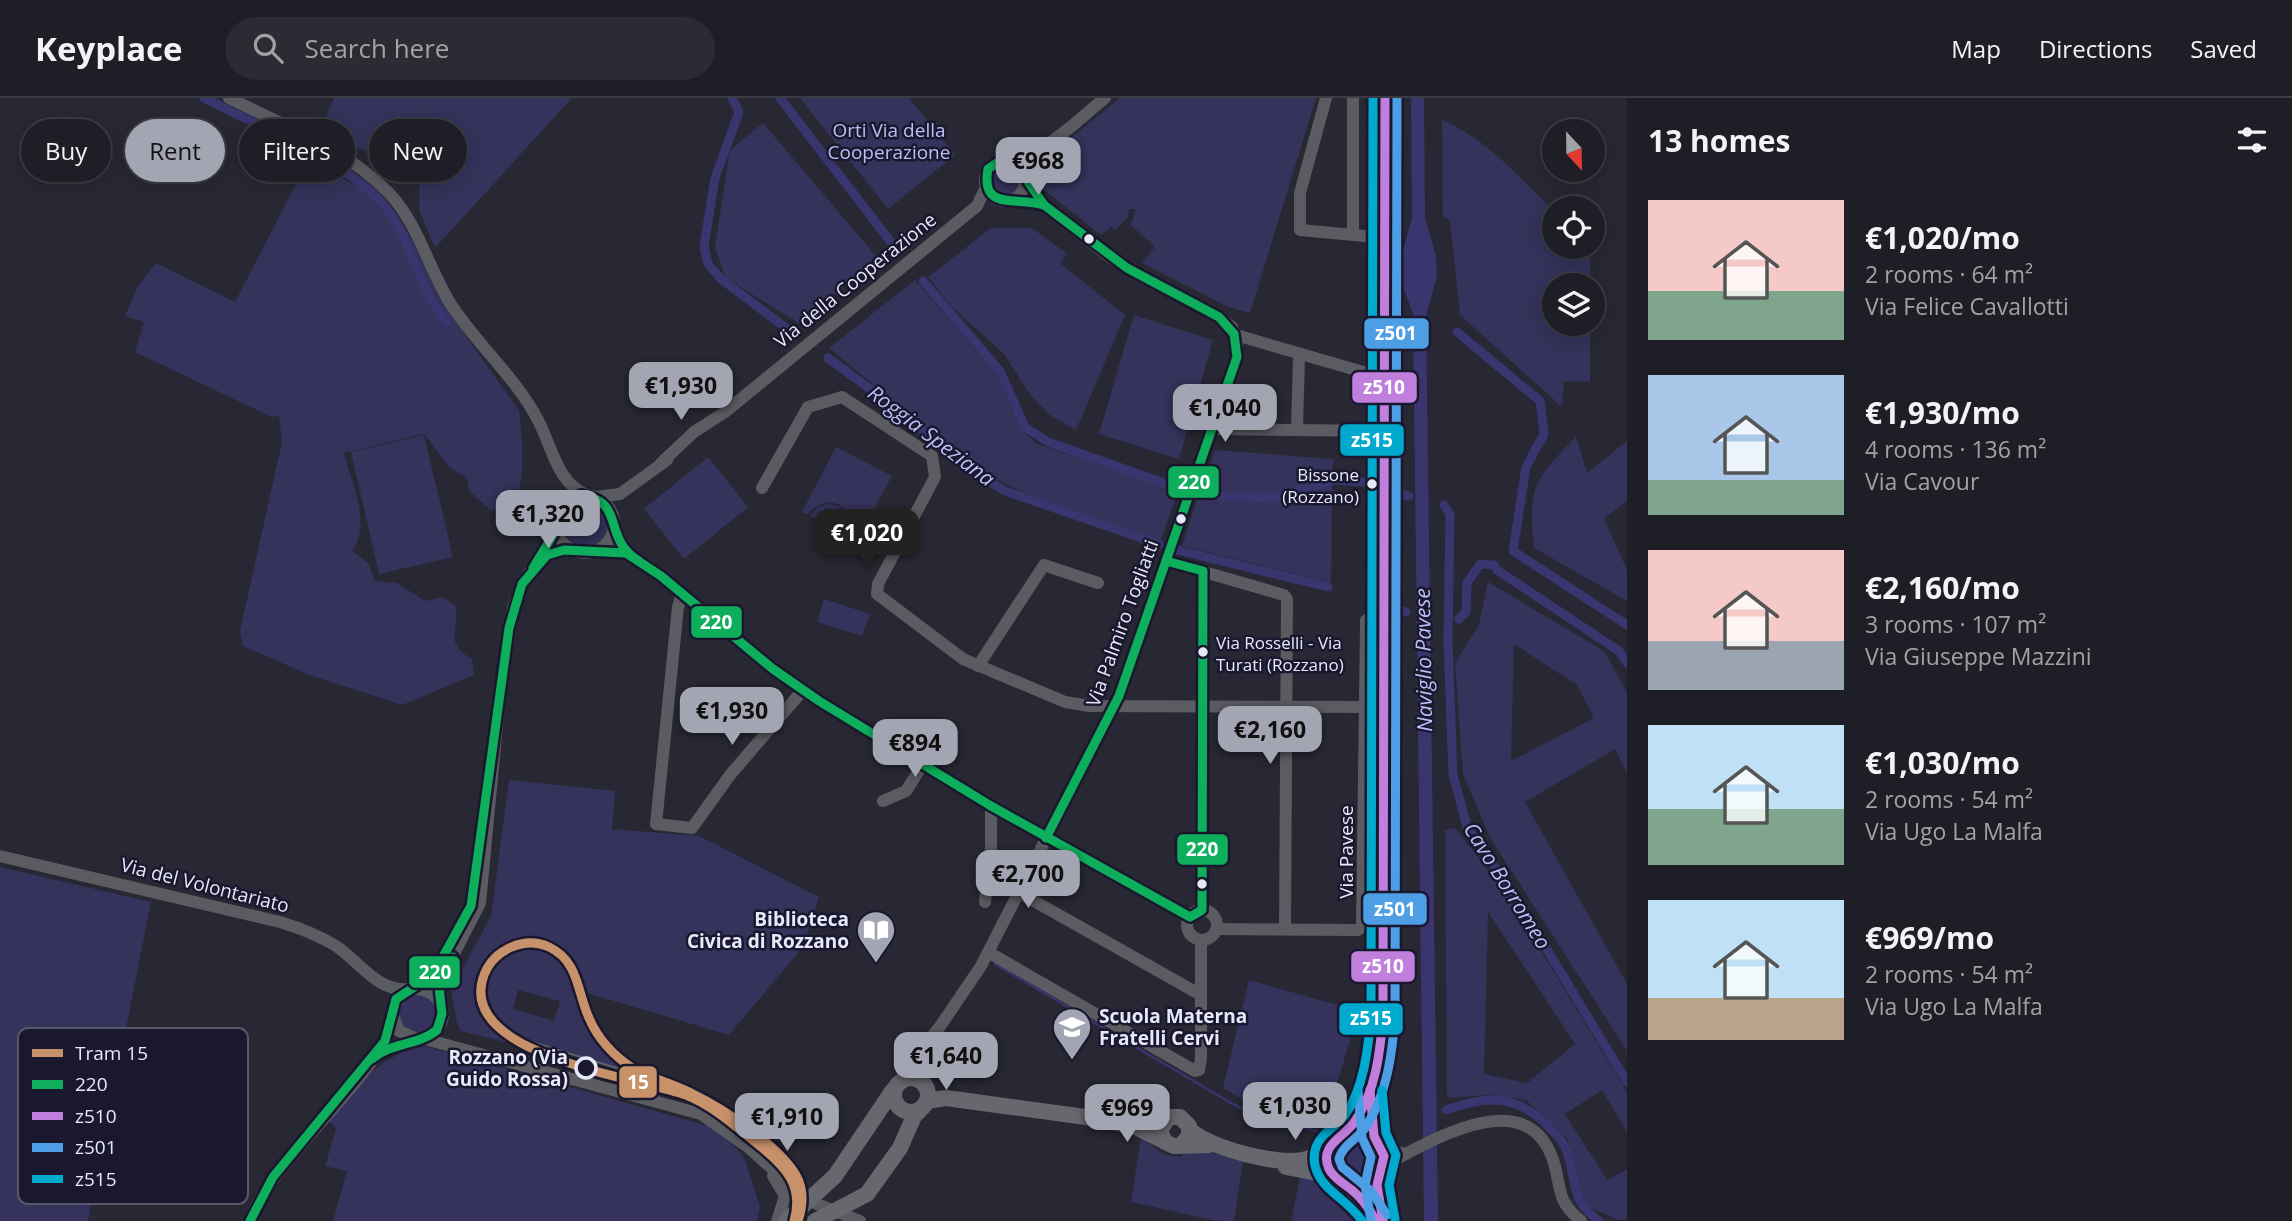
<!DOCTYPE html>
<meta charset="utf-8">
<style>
:root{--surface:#1e1e27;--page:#2b2b33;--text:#f1f3f6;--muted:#a1a2a7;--line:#3c3c44;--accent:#a4a5b3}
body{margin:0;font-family:"Open Sans",sans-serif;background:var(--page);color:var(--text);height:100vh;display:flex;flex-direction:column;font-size:26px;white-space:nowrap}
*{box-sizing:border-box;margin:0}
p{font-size:23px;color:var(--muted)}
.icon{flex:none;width:38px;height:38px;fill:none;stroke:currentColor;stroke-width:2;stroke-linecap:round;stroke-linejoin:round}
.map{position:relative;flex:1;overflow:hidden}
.side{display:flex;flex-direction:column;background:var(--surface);width:665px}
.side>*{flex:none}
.banner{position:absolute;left:21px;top:21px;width:665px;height:63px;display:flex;gap:14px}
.needle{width:46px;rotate:158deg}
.fabs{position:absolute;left:1542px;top:21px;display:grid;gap:14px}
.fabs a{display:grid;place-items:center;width:63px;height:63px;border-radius:50%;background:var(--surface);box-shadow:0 4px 18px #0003,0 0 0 2px var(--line);font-size:35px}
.price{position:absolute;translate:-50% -60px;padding:0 16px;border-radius:14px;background:var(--accent);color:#111;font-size:23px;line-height:46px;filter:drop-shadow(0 2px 4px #0008)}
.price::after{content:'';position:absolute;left:50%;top:42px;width:21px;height:16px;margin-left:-10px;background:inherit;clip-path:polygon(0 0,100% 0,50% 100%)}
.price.current{background:#222;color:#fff}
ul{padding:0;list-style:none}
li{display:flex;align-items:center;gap:21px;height:175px;padding:0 21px}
li span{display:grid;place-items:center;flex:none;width:196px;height:140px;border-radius:0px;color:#555}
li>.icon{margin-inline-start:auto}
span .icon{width:84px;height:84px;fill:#fffc;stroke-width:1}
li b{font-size:30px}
h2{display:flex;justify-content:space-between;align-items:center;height:84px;padding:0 21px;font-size:30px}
.chip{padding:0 24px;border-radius:32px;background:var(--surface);box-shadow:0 4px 18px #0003,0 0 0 2px var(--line);font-size:24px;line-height:63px}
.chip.current{background:var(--accent);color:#111}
header{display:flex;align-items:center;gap:42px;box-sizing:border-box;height:98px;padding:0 35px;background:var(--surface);border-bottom:2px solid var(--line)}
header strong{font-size:33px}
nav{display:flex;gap:38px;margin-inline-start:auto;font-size:24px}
.search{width:490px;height:63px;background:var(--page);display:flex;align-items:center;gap:18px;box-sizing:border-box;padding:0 24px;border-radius:38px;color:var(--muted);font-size:26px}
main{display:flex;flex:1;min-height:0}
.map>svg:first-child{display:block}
.green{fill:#35325b;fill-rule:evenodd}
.water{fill:#3a346f}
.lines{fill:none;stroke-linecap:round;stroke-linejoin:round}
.stream{stroke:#3a346f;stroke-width:2.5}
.canal{stroke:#3a346f;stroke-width:9}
.minor{stroke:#5b5b62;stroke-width:12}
.major{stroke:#67676e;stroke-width:16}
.tram{stroke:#616168;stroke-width:2}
.bus-1-casing{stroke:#1a182f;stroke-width:14}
.bus-2-casing{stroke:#1a182f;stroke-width:14}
.bus-3-casing{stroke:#1a182f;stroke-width:14}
.bus-4-casing{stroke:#1a182f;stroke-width:14}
.bus-1{stroke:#0daf5c;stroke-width:9}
.bus-2{stroke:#c07fdc;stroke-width:9}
.bus-3{stroke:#4d9ee5;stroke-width:9}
.bus-4{stroke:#00a9ce;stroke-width:9}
.tram-1-casing{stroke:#1a182f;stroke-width:14}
.tram-1{stroke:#c7916a;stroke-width:9}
.bus-dot{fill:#e7e8f8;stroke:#1a182f;stroke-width:2.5}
.stop-dot{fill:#1a182f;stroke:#e7e8f8;stroke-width:3.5}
.labels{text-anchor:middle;stroke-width:5;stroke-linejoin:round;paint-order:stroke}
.bus-label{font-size:17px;fill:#e7e8f8;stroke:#1a182f;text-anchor:end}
.park-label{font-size:19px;fill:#bebcf7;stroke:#1a182f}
.street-label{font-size:19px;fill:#e7e8f8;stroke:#1a182f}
.poi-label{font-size:19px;font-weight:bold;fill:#e7e8f8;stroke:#1a182f;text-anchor:end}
.stop-label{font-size:19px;font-weight:bold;fill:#e7e8f8;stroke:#1a182f;text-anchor:end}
.water-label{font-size:21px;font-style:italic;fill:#bfbef8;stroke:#1a182f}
.key{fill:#1a182f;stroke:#58566b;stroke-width:2}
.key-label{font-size:19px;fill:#e7e8f8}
.line-badge{stroke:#1a182f;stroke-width:2.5}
.badge-label{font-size:19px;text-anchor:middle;font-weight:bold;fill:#fff}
</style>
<header>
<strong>Keyplace</strong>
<div class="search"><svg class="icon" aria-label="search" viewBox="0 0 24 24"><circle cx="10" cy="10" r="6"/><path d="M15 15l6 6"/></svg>Search here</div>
<nav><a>Map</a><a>Directions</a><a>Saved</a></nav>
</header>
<main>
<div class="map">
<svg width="1627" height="1123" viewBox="0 0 1627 1123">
<rect width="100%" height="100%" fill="#282834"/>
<g class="green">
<path d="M334,0H572L435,150L419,112L421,35L405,34L389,63L319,34Z"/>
<path d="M800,0H909L955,57L888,111Z"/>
<path d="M1120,0H1316L1250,215L1228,209L1142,165L1155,149L1131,127L1136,111H1129L1128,119L1116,132L1111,129L1101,137L1038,87L1040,65Z"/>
<path d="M1442,22C1489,42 1518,79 1554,113V149H1590V187H1554V226H1590V284L1564,283L1562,309L1460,217L1450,123L1443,118Z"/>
<path d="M763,25L876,158L801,227L725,179L715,149L730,52Z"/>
<path d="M309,61L352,86L357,80C395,89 436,194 459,228C479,257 499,284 519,312C522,329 525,376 518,393C514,404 501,408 492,413L469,393L467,380L449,369L424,336L344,355C352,386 372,426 352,453L368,465L375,483L397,485L425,503L442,499L455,507C461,532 442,544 472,561L474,577L402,607L307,576L243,548L240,533L282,344L279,317L272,319L135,254L144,224L125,218L138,188L156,165L235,204Z"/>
<circle cx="1005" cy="82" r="16"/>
<path d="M991,130H1032L1066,155L1061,166L1125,217L1076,332L1050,317L1031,298L1004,256L952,209L928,179Z"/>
<path d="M915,182L996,275L1021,331L1037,346L1178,393L1161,442L1025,395L991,379L957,355L829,250Z"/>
<path d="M1134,217L1213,242L1179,361L1099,336Z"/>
<path d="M424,337L453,459L379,476L351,354Z"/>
<path d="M1576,338L1587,375L1627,343V402L1604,421L1627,472V503L1534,450C1528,385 1534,384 1576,338Z"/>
<path d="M836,349L892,378L857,442L852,439L854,422C842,400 823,400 807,416L802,414Z"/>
<path d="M1215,352L1334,361L1331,380L1273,396L1200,394Z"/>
<path d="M708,359L748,409L684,461L644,411Z"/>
<path d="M1332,387L1331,485L1182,448L1197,402H1275Z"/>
<circle cx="585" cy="426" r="23"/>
<path d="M827,406C845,406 855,421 849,438L810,418L817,410Z"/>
<path d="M1488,484L1604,553L1627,594V676L1615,651L1525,704L1627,886V953L1489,738L1463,676L1455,565L1479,527ZM1514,546L1577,587L1594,620L1511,663Z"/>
<path d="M824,501L870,516L862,538L817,524Z"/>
<path d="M509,682L615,693L612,731L699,738L819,799L802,850L729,937L587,895C577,932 636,968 663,981L660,991L624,980L626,972L530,944L526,954L510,945L461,933L457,925L451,892L491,818ZM518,892L560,903L554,923L513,911Z"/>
<path d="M1455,730L1506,795L1627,994V1034L1602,992L1565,1016L1607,1082L1627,1071V1121L1618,1122L1589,1109L1577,1088L1568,1041L1526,1002L1489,997L1447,1000L1445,732ZM1488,814L1575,946L1527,985L1484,976Z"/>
<path d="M0,769L151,804L88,1123H0Z"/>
<path d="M1249,882L1359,913L1324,1028L1310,1026L1311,1022L1273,1012L1271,1015L1265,1014L1223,990Z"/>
<circle cx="417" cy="915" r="20"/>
<path d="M416,949H428L719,1031L744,1059L760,1109L757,1123H333L347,1073L325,1068L336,1031L328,1022C353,991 376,962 416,949Z"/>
<path d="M1141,1039L1163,1056L1181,1059L1184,1055L1207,1051L1243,1063L1234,1123H1217L1131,1104Z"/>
<circle cx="1355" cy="1061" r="16"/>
<path d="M1301,1075L1343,1093L1367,1111L1365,1123H1291Z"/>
</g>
<path class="water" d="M1411,0H1424L1425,119L1436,158L1437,178L1426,218L1438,1123H1424L1413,216L1401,182L1400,165L1412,119Z"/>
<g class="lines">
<path class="stream" d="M995,866L1231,1005L1249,1014L1317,1033"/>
<g class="canal">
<path d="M204,0C257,27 351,65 387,111C406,136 413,166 427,194C432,205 440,215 447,225"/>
<path d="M732,0L739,14L715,80L704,148L708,166L721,181L790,233"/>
<path d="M780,0L890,143"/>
<path d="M923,183L1000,273L1025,329L1048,344L1178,390"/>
<path d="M1457,234L1540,303L1544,336L1526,369L1513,453L1627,527"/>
<path d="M828,260L899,312L966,369L1005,393L1159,446"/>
<path d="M1392,393L1409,398"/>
<path d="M1199,397L1275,400L1334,382L1376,385"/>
<path d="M1444,407L1450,416L1448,543L1453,677L1467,729L1514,797L1627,984"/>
<path d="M1177,452L1328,489"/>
<path d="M1392,511L1406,514"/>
<path d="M1459,521L1466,514L1467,485L1480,466L1494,467L1497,472L1619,553L1627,565"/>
<path d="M1446,1012C1488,997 1518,996 1550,1030C1555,1035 1561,1041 1564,1047C1579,1078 1566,1100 1599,1123"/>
</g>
<g class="minor">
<path d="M229,0C283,27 346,51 388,94C418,125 428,169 450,205C477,247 516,279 539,324C552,350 558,386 587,397"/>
<path d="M1326,0L1300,95V132L1386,140"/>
<path d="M1353,0V136"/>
<path d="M1006,62C1047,56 1075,24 1105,0"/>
<circle cx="1005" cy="83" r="20"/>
<path d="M1236,237L1384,280"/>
<path d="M1213,331L1384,333"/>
<path d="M1297,332L1299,257"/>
<path d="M661,365L694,334L725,314L977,108L986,89"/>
<path d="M762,390L808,309L842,299L932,358L935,379L878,486L877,496L963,561L1065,604L1089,608L1367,609"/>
<circle cx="585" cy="426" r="29"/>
<path d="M596,399L620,396L667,362"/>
<path d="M595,453L611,452L629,457L661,478L773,571L819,603L991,708L1190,819"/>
<path d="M1166,463L1284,497L1287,501L1285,831"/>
<path d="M682,496L678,509L656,726L692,730L730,677L803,592"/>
<path d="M978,568L1044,467L1098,485"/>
<path d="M883,703L906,693L923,666"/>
<path d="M0,758L280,824C300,830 318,837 336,848C360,864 378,895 410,891"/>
<path d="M1018,794L1201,897"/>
<path d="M985,804L991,749V708"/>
<path d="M1202,812L1203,473"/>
<circle cx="1202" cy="827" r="15"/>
<path d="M1217,831L1358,832L1362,829L1366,526V522L1384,521"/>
<path d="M988,854L1195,973L1199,972L1201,961V842"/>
<path d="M414,890L430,881L442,862"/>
<path d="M441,907L439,897L441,881L480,805L499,606L513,510L522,486L546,450L556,426"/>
<path d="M421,940L701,1016L748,1049L807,1102L860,1123"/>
<path d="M379,955C393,947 427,942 435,933C459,910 425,879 400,896L392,915L399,933L417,941"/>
<path d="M906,980L917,956L939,930L981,868L1119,598L1237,259V245L1232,229L1210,213L1127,170L1107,157L1044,107L1023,73"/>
<path d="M923,984V967L928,952"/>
<path d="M1382,1050L1406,1056"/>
<path d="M1383,1068C1429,1044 1526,983 1553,1062C1562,1089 1555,1102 1581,1123"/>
<path d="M773,1078L785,1098L777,1123"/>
<path d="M250,1123C271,1059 392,968 392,917"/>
</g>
<g class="major">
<circle cx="911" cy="997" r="17"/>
<path d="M1370,995L1374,1038"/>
<path d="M927,1003L946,1000L1100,1021L1136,1029L1164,1043"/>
<circle cx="1355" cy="1060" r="28"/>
<path d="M1190,1032C1210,1050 1280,1069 1307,1061C1315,1058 1323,1051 1331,1046"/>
<path d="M1349,1032C1374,1000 1380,959 1383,919L1385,0"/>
<path d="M1182,1046L1189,1038V1028L1180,1019H1169L1160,1032L1165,1044L1174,1048L1209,1047"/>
<path d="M1286,1069L1333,1078"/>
<path d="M1379,1076L1377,1087L1383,1123"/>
<path d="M1348,1087L1367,1107L1376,1123"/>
<path d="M786,1123L835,1078L893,992"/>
<path d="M815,1123L867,1096L900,1050L914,1018L920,1012"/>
</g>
<path class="tram" d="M503,935L626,973L661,989"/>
<g class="bus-1-casing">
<g id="bus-1">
<path d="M1000,63L1016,66L1044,107C1017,98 980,114 988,71Z"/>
<path d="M1044,107L1127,170L1219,219L1234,236L1237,259L1119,598L1046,740"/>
<path d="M533,470L553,437L561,410L581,397C627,404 601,440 639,463"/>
<path d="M372,961C391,944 418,948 437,932L442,916L439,889L453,859"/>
<path d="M250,1123L273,1079L385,943L396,901L433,877L471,808L509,530L522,486L547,457L564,452L626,455L661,478L773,571L819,603L991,708L1190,819L1202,812L1203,473L1166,463"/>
</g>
</g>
<g class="bus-2-casing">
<g id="bus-2">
<path d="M1370,992L1374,1038L1384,1058L1377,1087L1383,1123"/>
<path d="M1376,1123C1370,1112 1363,1101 1353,1093C1345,1086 1334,1081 1329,1071C1318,1047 1345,1039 1355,1023C1376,993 1380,954 1383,919L1385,0"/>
</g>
</g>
<g class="bus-3-casing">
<g id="bus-3">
<path d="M1358,993L1362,1040L1371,1059L1365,1087L1371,1123"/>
<path d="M1387,1117L1371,1093L1342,1069L1339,1061C1342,1047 1360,1040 1367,1027C1387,995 1392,957 1395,920L1397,0"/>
</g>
</g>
<g class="bus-4-casing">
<g id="bus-4">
<path d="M1382,992L1386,1035L1396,1057L1389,1087L1395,1121"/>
<path d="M1362,1123C1350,1104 1326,1094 1318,1076C1314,1068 1313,1058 1316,1049C1321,1035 1336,1029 1345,1017C1364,990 1368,951 1371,918L1373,0"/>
</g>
</g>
<use href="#bus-1" class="bus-1"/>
<use href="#bus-2" class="bus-2"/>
<use href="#bus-3" class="bus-3"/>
<use href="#bus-4" class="bus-4"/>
<g class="tram-1-casing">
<path id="tram-1" d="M794,1123C804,1088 786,1069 760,1048C737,1030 714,1008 686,997C639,980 454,957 484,877C494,851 525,838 549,849C579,863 577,894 589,920C598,941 615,959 634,971C653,981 674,986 693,996C724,1011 778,1047 796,1077C804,1091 803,1108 798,1123"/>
</g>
<use href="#tram-1" class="tram-1"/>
</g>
<defs>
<g id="library-pin" transform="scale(2.0125)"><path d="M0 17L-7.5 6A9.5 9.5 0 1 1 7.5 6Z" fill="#a4a5b3" stroke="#1a182f"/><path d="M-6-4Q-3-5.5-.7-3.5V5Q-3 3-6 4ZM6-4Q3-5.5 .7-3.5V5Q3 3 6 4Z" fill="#fff"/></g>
<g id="school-pin" transform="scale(2.0125)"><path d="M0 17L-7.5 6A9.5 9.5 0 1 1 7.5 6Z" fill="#a4a5b3" stroke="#1a182f"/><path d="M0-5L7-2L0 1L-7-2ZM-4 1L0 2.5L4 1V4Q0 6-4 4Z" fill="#fff"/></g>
</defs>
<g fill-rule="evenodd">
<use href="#library-pin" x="876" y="832"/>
<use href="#school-pin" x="1072" y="929"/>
</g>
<g class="bus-dot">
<circle cx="1089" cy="141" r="6"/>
<circle cx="1372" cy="386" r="6"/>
<circle cx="1181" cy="421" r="6"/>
<circle cx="1203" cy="554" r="6"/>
<circle cx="1202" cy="786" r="6"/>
</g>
<circle class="stop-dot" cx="586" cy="970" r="10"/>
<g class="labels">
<g class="bus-label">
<text x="1359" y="383">Bissone<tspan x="1359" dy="22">(Rozzano)</tspan></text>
<text x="1216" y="551" text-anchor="start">Via Rosselli - Via<tspan x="1216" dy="22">Turati (Rozzano)</tspan></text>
</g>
<g class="park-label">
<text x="889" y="39">Orti Via della<tspan x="889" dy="22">Cooperazione</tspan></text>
</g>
<g class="street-label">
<text transform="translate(855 182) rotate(-39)" y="7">Via della Cooperazione</text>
<text transform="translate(1122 525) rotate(-70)" y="7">Via Palmiro Togliatti</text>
<text transform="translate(1346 754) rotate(-90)" y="7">Via Pavese</text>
<text transform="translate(205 787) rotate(14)" y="7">Via del Volontariato</text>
</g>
<g class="poi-label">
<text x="849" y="828">Biblioteca<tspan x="849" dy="22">Civica di Rozzano</tspan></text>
<text x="1099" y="925" text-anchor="start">Scuola Materna<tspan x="1099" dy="22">Fratelli Cervi</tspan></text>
</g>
<g class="stop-label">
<text x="568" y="966">Rozzano (Via<tspan x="568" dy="22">Guido Rossa)</tspan></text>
</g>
<g class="water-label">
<text transform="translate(931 338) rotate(37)" y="7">Roggia Speziana</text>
<text transform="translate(1424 562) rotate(-91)" y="7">Naviglio Pavese</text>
<text transform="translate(1507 788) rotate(58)" y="7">Cavo Borromeo</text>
</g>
</g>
<rect x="18" y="930" width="230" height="176" rx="10" class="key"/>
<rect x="32" y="951" width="31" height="8" fill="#c7916a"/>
<rect x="32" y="982" width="31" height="9" fill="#0daf5c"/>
<rect x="32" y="1014" width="31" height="8" fill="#c07fdc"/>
<rect x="32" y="1045" width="31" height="9" fill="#4d9ee5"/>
<rect x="32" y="1077" width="31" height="8" fill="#00a9ce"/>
<g class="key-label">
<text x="75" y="962">Tram 15</text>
<text x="75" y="993">220</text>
<text x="75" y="1025">z510</text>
<text x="75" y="1056">z501</text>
<text x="75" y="1088">z515</text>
</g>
<g class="line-badge">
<rect x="1363" y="219" width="67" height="33" rx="7" fill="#4d9ee5"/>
<rect x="1351" y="273" width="67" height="33" rx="7" fill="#c07fdc"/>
<rect x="1339" y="325" width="66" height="34" rx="7" fill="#00a9ce"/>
<rect x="1167" y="367" width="53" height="34" rx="7" fill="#0daf5c"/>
<rect x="690" y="507" width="53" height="34" rx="7" fill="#0daf5c"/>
<rect x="1176" y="735" width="53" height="33" rx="7" fill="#0daf5c"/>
<rect x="1362" y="794" width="66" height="34" rx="7" fill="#4d9ee5"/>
<rect x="1350" y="852" width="66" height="33" rx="7" fill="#c07fdc"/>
<rect x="408" y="857" width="53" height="34" rx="7" fill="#0daf5c"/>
<rect x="1338" y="904" width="66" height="34" rx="7" fill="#00a9ce"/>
<rect x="618" y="967" width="40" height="34" rx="7" fill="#c7916a"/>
</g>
<g class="badge-label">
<text x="1396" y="242">z501</text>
<text x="1384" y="296">z510</text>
<text x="1372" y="349">z515</text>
<text x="1194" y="391">220</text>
<text x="716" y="531">220</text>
<text x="1202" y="758">220</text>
<text x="1395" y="818">z501</text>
<text x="1383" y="875">z510</text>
<text x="435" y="881">220</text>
<text x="1371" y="927">z515</text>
<text x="638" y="991">15</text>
</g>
</svg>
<div class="fabs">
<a><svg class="needle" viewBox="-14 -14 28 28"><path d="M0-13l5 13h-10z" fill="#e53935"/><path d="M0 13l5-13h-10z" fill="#a1a2a7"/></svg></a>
<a><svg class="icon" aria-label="locate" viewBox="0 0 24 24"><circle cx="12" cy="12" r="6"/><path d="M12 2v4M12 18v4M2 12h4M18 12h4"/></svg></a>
<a><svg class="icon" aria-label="layers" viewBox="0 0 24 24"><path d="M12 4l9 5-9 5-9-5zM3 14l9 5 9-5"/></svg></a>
</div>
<b class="price" style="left:1038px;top:99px">€968</b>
<b class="price" style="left:681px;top:324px">€1,930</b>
<b class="price" style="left:1225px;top:346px">€1,040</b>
<b class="price" style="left:548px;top:452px">€1,320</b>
<b class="price current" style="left:867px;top:471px">€1,020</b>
<b class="price" style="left:732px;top:649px">€1,930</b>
<b class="price" style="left:1270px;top:668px">€2,160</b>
<b class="price" style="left:915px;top:681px">€894</b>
<b class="price" style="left:1028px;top:812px">€2,700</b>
<b class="price" style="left:946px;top:994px">€1,640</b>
<b class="price" style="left:1295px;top:1044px">€1,030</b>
<b class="price" style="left:1127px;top:1046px">€969</b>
<b class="price" style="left:787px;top:1055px">€1,910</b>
<div class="banner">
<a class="chip">Buy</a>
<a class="chip current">Rent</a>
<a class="chip">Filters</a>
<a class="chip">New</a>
</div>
</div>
<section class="side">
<h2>13 homes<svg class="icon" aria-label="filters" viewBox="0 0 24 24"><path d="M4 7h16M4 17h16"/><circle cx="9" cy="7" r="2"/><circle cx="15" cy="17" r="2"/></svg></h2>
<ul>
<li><span style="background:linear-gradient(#f6c9c9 65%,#7fa58c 0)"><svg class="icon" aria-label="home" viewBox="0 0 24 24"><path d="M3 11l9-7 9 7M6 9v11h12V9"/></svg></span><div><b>€1,020/mo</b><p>2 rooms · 64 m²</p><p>Via Felice Cavallotti</p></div></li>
<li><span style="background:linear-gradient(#a9c7e8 75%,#7fa58c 0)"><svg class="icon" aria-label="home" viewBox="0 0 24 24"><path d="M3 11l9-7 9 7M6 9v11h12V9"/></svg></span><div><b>€1,930/mo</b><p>4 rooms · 136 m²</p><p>Via Cavour</p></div></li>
<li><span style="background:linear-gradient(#f6c9c9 65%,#9aa5b1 0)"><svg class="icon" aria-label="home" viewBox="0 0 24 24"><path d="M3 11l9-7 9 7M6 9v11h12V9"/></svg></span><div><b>€2,160/mo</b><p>3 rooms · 107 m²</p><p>Via Giuseppe Mazzini</p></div></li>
<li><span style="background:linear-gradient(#bfe0f5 60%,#7fa58c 0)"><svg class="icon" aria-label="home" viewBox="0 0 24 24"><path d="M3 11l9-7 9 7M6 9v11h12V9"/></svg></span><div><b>€1,030/mo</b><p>2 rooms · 54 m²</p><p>Via Ugo La Malfa</p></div></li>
<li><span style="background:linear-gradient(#bfe0f5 70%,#b9a48a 0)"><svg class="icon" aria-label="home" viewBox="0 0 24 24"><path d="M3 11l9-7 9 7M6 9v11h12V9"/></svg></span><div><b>€969/mo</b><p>2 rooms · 54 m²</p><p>Via Ugo La Malfa</p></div></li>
</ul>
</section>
</main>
